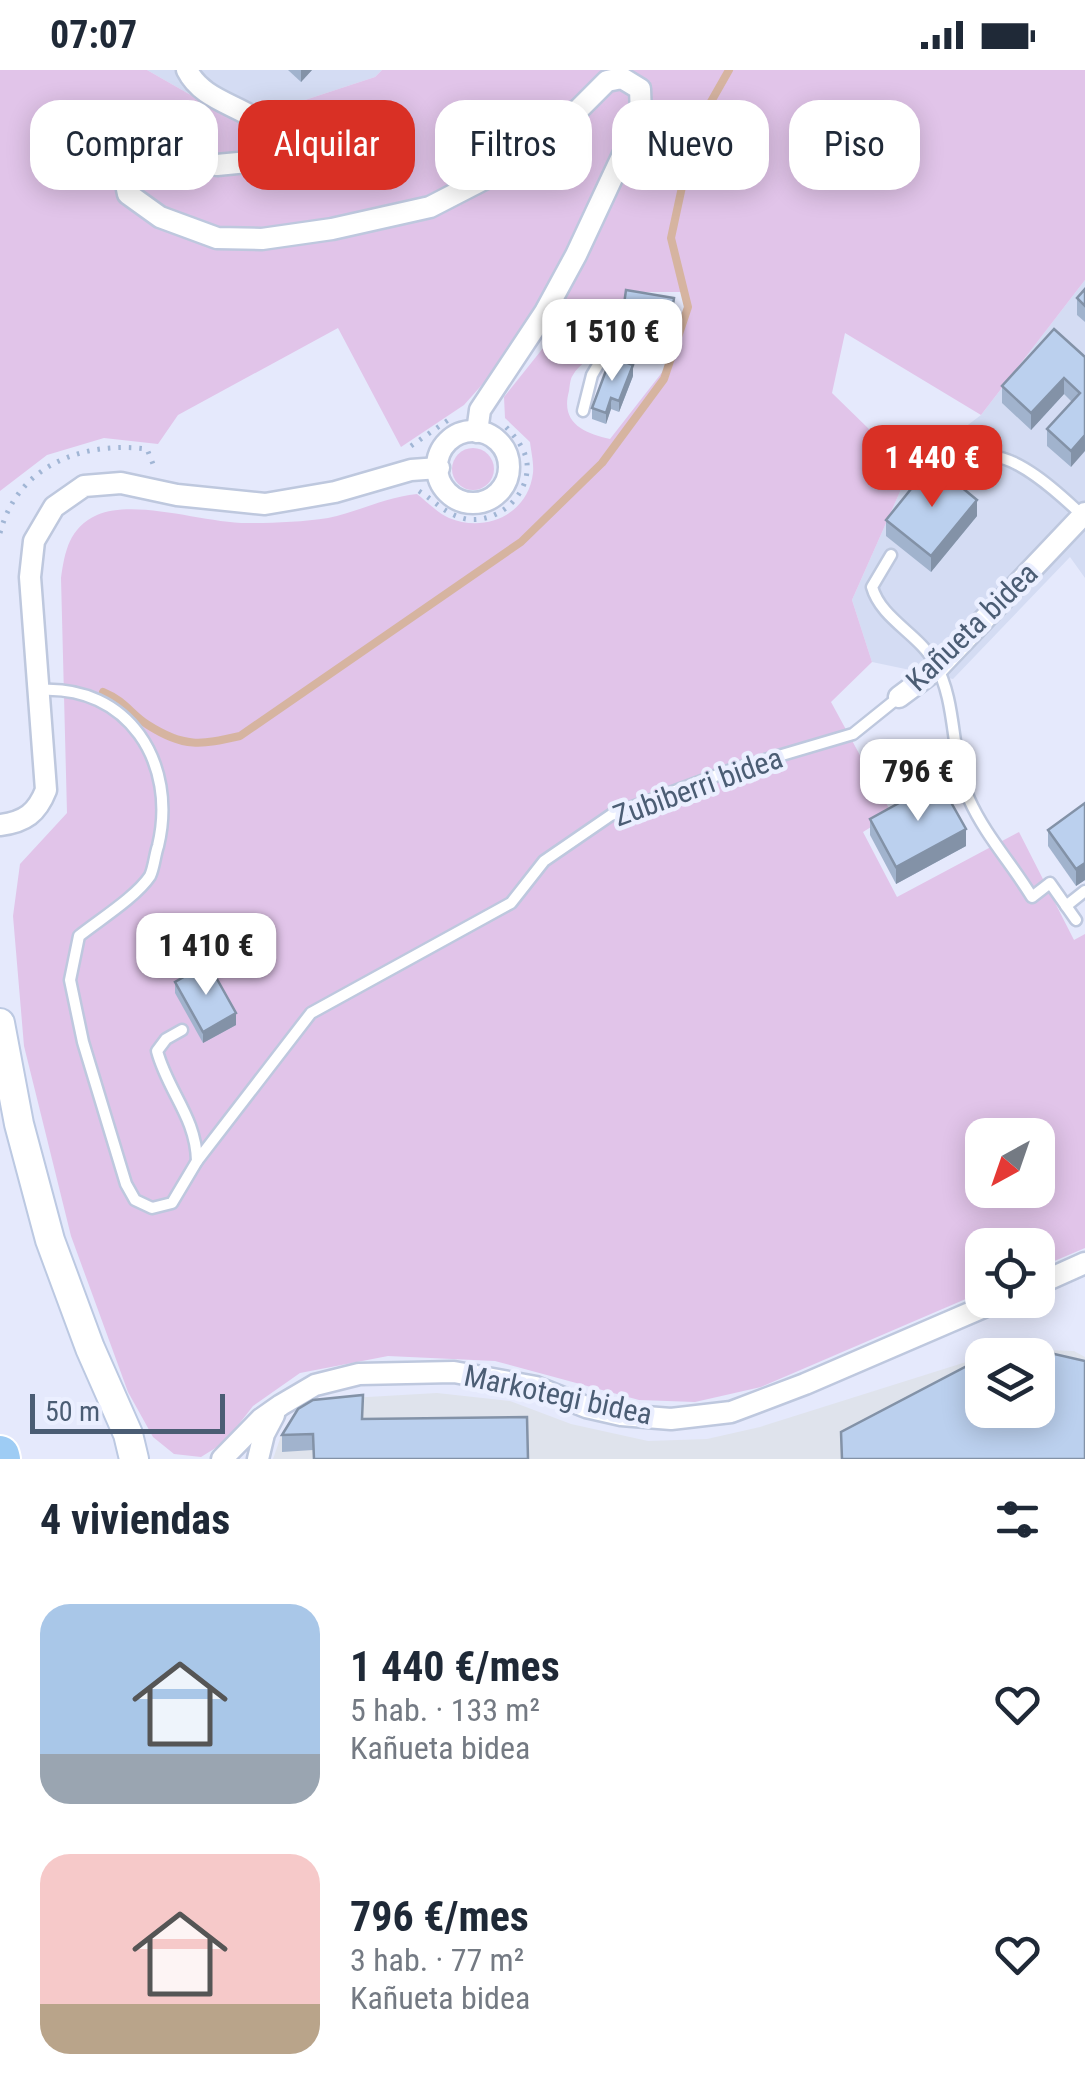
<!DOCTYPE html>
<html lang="es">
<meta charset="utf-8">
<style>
:root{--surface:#fff;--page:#f2f2f3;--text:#1f2937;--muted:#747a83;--accent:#d93025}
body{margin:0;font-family:"Roboto Condensed",sans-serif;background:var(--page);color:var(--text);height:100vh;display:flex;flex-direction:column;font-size:38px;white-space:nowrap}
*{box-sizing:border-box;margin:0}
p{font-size:32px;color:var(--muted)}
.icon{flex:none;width:55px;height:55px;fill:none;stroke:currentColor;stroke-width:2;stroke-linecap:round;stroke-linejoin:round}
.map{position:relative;height:1389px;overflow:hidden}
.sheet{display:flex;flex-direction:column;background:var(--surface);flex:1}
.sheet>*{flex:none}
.hud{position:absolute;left:30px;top:30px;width:1025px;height:90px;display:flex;gap:20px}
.needle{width:65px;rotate:220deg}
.buttons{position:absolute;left:965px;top:1048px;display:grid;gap:20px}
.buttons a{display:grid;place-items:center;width:90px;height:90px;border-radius:20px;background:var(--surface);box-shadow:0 5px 25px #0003;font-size:50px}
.scale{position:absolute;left:30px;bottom:25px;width:195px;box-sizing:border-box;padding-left:10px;border:5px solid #4b5d74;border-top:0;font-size:28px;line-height:35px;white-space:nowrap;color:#4b5d74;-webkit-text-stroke:8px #ebefff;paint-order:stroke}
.price{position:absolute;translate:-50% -85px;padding:0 22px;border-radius:20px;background:#fff;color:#222;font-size:32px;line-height:65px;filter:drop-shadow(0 2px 5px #0008)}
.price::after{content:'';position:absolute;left:50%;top:60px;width:30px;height:22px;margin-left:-15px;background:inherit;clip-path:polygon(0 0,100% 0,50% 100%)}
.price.on{background:var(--accent);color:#fff}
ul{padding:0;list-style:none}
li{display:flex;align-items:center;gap:30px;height:250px;padding:0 40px}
li span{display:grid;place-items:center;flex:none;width:280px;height:200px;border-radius:30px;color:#555}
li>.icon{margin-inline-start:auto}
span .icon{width:120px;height:120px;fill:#fffc;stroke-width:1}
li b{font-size:42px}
h2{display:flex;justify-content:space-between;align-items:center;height:120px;padding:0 40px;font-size:42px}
.pill{padding:0 35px;border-radius:30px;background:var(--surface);box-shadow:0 5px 25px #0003;font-size:35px;line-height:90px}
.pill.on{background:var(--accent);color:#fff}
.status{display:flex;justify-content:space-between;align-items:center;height:70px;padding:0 50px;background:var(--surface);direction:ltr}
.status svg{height:28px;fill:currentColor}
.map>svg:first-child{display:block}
.residential{fill:#d4dcf3}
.industrial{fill:#dfe3ec}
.green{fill:#e1c4e9;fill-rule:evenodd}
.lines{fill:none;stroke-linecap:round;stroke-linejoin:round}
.stream{stroke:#d6b4a0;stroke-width:8}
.service-casing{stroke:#bec8de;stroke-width:15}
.minor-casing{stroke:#bec8de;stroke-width:25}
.secondary-casing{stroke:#bcc9e2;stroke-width:32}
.motorway-casing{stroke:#fff;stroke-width:42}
.path{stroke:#a1b6d5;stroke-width:5;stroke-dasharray:2.5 8;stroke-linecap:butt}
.service{stroke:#fff;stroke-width:10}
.minor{stroke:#fff;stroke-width:20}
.secondary{stroke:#fff;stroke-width:28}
.motorway{stroke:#9eccf4;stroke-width:38}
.wall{fill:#a1b3cd}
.shaded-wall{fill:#8392a7}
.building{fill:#bbd0ee;stroke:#8392a7;stroke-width:2.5}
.labels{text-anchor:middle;stroke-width:9;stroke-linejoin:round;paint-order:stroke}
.street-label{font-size:30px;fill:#4b5d74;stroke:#ebefff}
</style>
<div class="status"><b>07:07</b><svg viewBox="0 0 49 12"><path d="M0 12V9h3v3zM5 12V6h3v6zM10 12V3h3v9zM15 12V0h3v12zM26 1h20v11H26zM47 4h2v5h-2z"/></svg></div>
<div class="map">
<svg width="1085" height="1389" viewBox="0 0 1085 1389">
<rect width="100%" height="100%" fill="#e5e9fc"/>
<g class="residential">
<path d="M147,0H382L375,7L238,52Z"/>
<path d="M1085,210V508L1070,487L953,609L872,592L852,530L910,399L981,345Z"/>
</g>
<path class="industrial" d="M1016,1279L1074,1281L1085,1287V1389H273L282,1363L306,1342L350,1328L437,1323L510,1331L571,1354L648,1371L707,1369L760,1357L982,1287V1340H1038V1285H990Z"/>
<g class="green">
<path d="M0,0H147L238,52L375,7L382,0H1085V210L981,345L845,263L832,323L910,399L852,530L872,592L831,632L892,744L863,762L897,827L1019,762L1074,870L1085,864V1178L1038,1198V1175H982V1222L761,1317L695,1332L639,1330L495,1291L388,1286L300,1303L253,1336L225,1372L201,1387L174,1384L153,1367L128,1322L71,1166L24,976L13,846L20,794L67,743L61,508C65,481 69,458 97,445C137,428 206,454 250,453C275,453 303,452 328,448C358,442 386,427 417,424C427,432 438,443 449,448C485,463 528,445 533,403C534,393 531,381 530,372L505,348L504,327L563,253L590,251L600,259L602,275C594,286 578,295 573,305C570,309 570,315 569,321C560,353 584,363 610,369L678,282L686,222H626L619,242L541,233L504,290L464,335L401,377L338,258L178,345L158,374L104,368L47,385L0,421ZM982,1065H1038V1120H982Z"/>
<circle cx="473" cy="399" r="21"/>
</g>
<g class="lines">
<path class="stream" d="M103,622C127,632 130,644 148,655C184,678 201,675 240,666L521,472L602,393L664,309L688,237L671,168L685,103L704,44L729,0"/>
<g class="service-casing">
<g id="service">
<path d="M545,242L598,246L610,261L608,278L592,305L583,341"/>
<path d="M955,415C963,406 972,392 983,388C1012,378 1063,427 1083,446"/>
<path d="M891,485L872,517C881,549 919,564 935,593C958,634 950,686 969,729C985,765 1012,794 1032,827L1050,813L1076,850"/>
<path d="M39,620C128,614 178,693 158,776C155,784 154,798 150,806C136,827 99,850 79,866L70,910L83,972L126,1114L135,1130L152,1138L172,1133L197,1091L311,943L511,833L544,791L611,745L731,700L853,664L899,627"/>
<path d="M1066,836L1085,821"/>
<path d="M182,960L166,969L157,981C168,1022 196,1047 197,1091"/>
</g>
</g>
<g class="minor-casing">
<g id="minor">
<path d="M187,0C204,34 248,35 271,62L270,79L259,91L217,95L155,86L133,94L125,109L128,124L160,147L217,168L262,169L332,159L430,137L496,103L577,41L607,11L622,8L640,19L641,46L576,185L545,242L480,340L477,362"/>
<circle cx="473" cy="397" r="36"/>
<path d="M899,627L938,598L1085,443"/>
<path d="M0,755C25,752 37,743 46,720L30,507L34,471L54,437L84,416L121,413L177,425L265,434L335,422L411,400L439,398"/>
<path d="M1038,1214L1085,1193"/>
<path d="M222,1389L261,1349L281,1335L315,1315L359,1304L454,1302L536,1317L586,1337L621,1345L671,1349L731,1342L805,1314L1000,1230"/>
<path d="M258,1389L264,1364L274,1345"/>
</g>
</g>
<g class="secondary-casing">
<path id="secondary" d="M0,953L19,1054L50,1170L90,1278L128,1364L134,1389"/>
</g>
<g class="motorway-casing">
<path id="motorway" d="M0,1385L1,1389"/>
</g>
<g class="path">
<path d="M411,376L454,346"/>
<path d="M419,421C435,431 446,445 466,449C497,454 530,426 527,393C525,377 513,364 502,353"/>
<path d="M0,463C18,394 84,371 147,379L155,399"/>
</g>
<use href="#service" class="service"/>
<use href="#minor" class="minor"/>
<use href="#secondary" class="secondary"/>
<use href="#motorway" class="motorway"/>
</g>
<g class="wall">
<path d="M288,0H312L301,12Z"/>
<path d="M1085,219V252L1077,245V228Z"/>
<path d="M674,239L670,266L658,264L656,279L620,274V263Z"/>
<path d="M1085,287L1071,397L1047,376V359L1072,332L1064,324L1031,360L1002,333V316Z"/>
<path d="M633,306L619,342L611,339L606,354L592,349V338Z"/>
<path d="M977,446L931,502L886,466V450Z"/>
<path d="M1085,733V810L1076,816L1048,776V760Z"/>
<path d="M870,749L966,776L896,814L870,765Z"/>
<path d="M175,912L236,955L203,973L175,923Z"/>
<path d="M313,1330V1380L282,1382V1365Z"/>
</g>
<g class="shaded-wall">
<path d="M301,0H312L301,12Z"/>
<path d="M633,295V306L619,342V331Z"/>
<path d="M1064,308V324L1031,360V343Z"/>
<path d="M611,328V339L606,354V343Z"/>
<path d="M1085,365V381L1071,397V381Z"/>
<path d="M977,430V446L931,502V486Z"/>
<path d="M966,759V776L896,814V797Z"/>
<path d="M1085,793V810L1076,816V799Z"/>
<path d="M236,943V955L203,973V962Z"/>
</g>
<g class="building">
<path d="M1085,219V236L1077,228Z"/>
<path d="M626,220L674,228L670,255L658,253L656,268L620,263Z"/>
<path d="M1054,259L1085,287V365L1071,381L1047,359L1080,323L1064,308L1031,343L1002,316Z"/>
<path d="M611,287L633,295L619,331L611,328L606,343L592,338Z"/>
<path d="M932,393L977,430L931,486L886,450Z"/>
<path d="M939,711L966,759L896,797L870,749Z"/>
<path d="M1085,733V793L1076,799L1048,760Z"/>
<path d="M208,893L236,943L203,962L175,912Z"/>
<path d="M1018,1283H1050L1085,1291V1389H842L841,1362L967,1296L982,1292V1340H1038V1285H1009Z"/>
<path d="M363,1325L362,1349L527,1347L528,1389H314L313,1364L282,1365L298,1339L313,1330Z"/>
</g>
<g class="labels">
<g class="street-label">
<text transform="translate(972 557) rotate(-44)" y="10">Kañueta bidea</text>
<text transform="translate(698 717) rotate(-20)" y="10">Zubiberri bidea</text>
<text transform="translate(558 1325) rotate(12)" y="10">Markotegi bidea</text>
</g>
</g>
</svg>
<div class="buttons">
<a><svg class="needle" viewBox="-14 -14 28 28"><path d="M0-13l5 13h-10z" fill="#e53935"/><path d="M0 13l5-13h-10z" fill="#747a83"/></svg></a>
<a><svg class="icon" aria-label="locate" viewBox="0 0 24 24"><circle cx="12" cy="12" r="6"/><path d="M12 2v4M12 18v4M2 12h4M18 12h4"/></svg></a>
<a><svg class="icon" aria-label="layers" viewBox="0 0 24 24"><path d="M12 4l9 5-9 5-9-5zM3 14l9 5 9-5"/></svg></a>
</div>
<div class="scale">50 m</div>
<b class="price" style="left:612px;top:314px">1 510 €</b>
<b class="price on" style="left:932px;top:440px">1 440 €</b>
<b class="price" style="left:918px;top:754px">796 €</b>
<b class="price" style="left:206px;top:928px">1 410 €</b>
<div class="hud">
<a class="pill">Comprar</a>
<a class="pill on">Alquilar</a>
<a class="pill">Filtros</a>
<a class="pill">Nuevo</a>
<a class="pill">Piso</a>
</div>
</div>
<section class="sheet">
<h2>4 viviendas<svg class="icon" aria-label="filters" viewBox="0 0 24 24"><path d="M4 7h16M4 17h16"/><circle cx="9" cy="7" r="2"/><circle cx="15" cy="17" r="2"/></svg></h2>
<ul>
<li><span style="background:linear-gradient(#a9c7e8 75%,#9aa5b1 0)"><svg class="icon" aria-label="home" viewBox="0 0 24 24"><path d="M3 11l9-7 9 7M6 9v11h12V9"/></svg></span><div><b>1 440 €/mes</b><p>5 hab. · 133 m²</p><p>Kañueta bidea</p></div><svg class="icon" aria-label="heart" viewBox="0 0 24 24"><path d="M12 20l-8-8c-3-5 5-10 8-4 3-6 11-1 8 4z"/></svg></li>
<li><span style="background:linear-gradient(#f6c9c9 75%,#b9a48a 0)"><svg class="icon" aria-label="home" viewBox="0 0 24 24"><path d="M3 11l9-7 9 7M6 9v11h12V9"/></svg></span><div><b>796 €/mes</b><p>3 hab. · 77 m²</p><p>Kañueta bidea</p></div><svg class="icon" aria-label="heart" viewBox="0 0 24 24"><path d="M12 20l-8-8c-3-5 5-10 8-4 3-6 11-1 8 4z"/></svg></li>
</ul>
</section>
